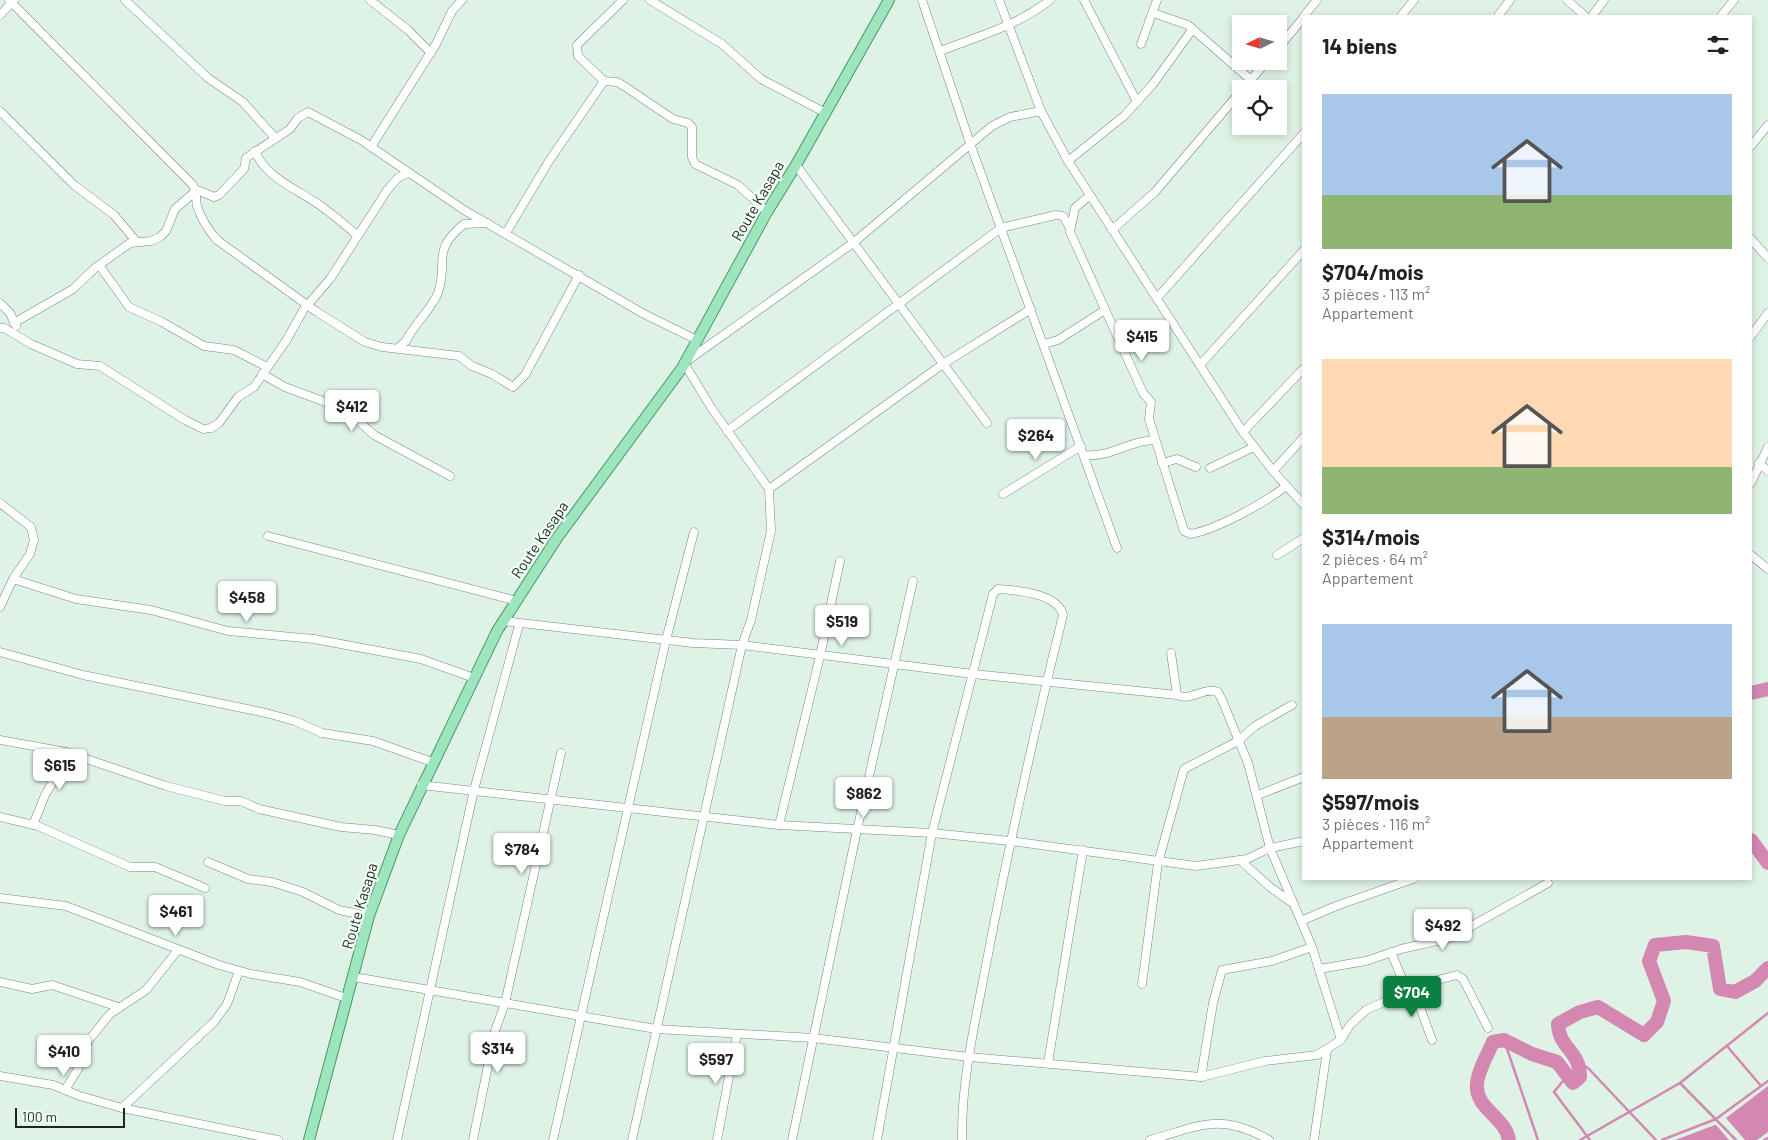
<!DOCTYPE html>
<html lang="fr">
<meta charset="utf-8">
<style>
:root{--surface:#fff;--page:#f6f6f6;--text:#222;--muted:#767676;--accent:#0b8043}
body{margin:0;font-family:Barlow,sans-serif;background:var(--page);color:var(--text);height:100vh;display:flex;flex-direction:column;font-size:19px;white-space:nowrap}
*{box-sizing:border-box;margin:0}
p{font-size:16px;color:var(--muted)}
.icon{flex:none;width:28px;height:28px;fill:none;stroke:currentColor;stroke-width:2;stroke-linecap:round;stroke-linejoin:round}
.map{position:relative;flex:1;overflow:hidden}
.drawer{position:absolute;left:1302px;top:15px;width:450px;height:865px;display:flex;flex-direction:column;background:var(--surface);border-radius:0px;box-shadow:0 2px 8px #0003}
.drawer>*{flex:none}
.needle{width:32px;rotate:265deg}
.fabs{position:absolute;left:1232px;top:15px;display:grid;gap:10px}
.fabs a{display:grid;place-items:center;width:55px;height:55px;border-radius:0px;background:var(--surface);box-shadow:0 2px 8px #0003;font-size:25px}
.scale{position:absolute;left:15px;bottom:12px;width:110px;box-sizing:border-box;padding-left:5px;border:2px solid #1f2621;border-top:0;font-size:14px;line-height:18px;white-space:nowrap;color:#1f2621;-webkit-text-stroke:4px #f1fef5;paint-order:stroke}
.price{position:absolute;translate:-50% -42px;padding:0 11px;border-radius:5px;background:#fff;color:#222;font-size:16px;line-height:32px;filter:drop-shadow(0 1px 2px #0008)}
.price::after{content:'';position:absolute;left:50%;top:30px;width:15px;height:11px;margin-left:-8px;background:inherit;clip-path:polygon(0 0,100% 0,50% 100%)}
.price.selected{background:var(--accent);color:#fff}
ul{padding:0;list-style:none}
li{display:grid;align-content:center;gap:10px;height:265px;padding:0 20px}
li span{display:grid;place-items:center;height:155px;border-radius:0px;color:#555}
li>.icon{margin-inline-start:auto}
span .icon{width:90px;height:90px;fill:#fffc;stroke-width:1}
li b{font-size:21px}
h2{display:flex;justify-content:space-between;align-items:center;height:60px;padding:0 20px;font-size:21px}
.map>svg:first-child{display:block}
.water{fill:#d387b1}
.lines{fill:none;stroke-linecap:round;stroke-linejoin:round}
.stream{stroke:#d387b1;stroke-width:2.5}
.river{stroke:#d387b1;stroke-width:14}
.minor-casing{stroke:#76897d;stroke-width:9}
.major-casing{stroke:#479669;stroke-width:12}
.minor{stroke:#fff;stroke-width:8}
.major{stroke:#9de5bc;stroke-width:10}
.labels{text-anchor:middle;stroke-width:4.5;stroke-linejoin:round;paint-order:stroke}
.street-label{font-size:15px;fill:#1f2621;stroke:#f1fef5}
</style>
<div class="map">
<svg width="1768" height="1140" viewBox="0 0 1768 1140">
<rect width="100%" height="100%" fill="#def3e5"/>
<g class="water">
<path d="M1768,1086V1132L1757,1140H1745L1726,1118Z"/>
<path d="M1716,1125L1729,1140H1675L1715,1125Z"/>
</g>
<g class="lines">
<g class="stream">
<path d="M1504,1040L1538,1140"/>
<path d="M1727,1046L1761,1086"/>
<path d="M1580,1063L1588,1068L1656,1140"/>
<path d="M1567,1076L1554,1092L1590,1140"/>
<path d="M1680,1083L1736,1140"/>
<path d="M1580,1140L1680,1083L1768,1013"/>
<path d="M1662,1140L1716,1119L1768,1081"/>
<path d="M1764,1140L1768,1138"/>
</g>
<g class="river">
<path d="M1751,693L1768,689"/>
<path d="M1751,840L1768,863"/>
<path d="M1509,1140C1506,1118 1475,1108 1477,1085C1477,1072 1488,1054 1493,1042L1504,1040L1532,1054L1557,1062L1573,1083L1580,1077C1580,1050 1559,1049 1558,1024L1580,1012L1598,1007L1644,1035L1657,1022L1664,1001L1649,961L1655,945L1686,942L1713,946L1720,989L1735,992L1755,981L1768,968"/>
</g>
<g class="minor-casing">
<g id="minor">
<path d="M9,0L192,184C198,192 195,197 197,206C201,218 209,231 217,240L317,312L365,342L382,347L459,356L472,366L492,374L513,387L525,375L579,275"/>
<path d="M125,0L208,78L243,102L275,138"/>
<path d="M370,0L408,30L431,53"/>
<path d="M623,0L577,45L578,56L604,81L617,82L624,86L673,119L688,123L692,127V157L695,164L738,185L767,212"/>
<path d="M650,0L722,44L761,79L824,112"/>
<path d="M922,0L971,146L1117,548"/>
<path d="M999,0L1041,111L1068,161L1243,432L1273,471L1304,505"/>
<path d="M1084,0L1137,102"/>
<path d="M1567,0L1585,16"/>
<path d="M1153,13L1188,25L1251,80"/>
<path d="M0,15L14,0"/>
<path d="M1304,16L1317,0"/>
<path d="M1401,16L1414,0"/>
<path d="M1498,16L1510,0"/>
<path d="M1592,16L1604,0"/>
<path d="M1721,16L1734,0"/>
<path d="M1141,44L1157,0"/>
<path d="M1279,47L1304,17"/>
<path d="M940,51C979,36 1017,26 1050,0"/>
<path d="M1243,89L1267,61"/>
<path d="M0,111L74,185L114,215L136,241"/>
<path d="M1751,146L1768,125"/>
<path d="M371,147L436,44L452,11L462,0"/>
<path d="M255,151C265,178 299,190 321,206C334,215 346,226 358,236"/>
<path d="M1068,161L1124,116L1153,84L1192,30"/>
<path d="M796,165L987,423"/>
<path d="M1089,196L1075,208L1070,232L1143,393L1151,402L1149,419L1184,531L1191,534C1217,529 1265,503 1286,486"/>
<path d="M1112,230L1155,192L1241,91"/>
<path d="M506,233L549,161L604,81"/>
<path d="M1751,239L1768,258"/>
<path d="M99,265L129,307L162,322L204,346L234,350L267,367"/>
<path d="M1157,298L1304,133"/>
<path d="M0,303L10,313L16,326"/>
<path d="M14,323L73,289L95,268L130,243L151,241L160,237L166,231L175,209L197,190L214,197L219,195L244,169L246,158L290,129L298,118L308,112L361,140L464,210L644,314L697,340"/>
<path d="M0,328H4L31,344L77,364L100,366L185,420L203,429L211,428L219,423L238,397L254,387L286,341L304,309L330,279L388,189L399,177L408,173"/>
<path d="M1751,336L1768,313"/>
<path d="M1044,344L1058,340L1105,310"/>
<path d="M399,347L406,341C414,324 431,310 438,293C449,261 430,252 464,224L487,223"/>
<path d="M1200,365L1304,250"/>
<path d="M262,374L285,387L336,406L353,416L374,435L450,476"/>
<path d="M727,431L1001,228L1056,215L1063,216L1070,228"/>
<path d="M1243,432L1304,368"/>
<path d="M1084,455C1110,458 1130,440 1155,440"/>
<path d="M1162,463L1177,459L1196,467"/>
<path d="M1759,463L1768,471"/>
<path d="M1210,468L1254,447"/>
<path d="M1273,471L1304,437"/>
<path d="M1751,483L1768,447"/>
<path d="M769,489L943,364L1031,309"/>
<path d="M1003,494L1081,446"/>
<path d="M0,503L31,527L34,540L30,554L13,579L0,607"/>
<path d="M268,536L517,601"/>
<path d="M1277,555L1304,538"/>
<path d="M1751,555L1768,569"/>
<path d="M13,579L76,599L151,610L228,631L314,639L421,659L474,678"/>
<path d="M503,621L693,643L742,645L973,674L1177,695"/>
<path d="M0,652L83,675L266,713L295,721L322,733L373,741L432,762"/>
<path d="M1171,653L1177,695C1190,702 1205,686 1218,692L1222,700L1248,763L1270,848L1312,947L1341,1040"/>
<path d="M0,740L66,752L166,786L225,801H241L259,809L341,827L375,830L399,835"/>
<path d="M421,785L779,825L932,833L1010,841L1196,866L1247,859L1270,848L1304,841"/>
<path d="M1258,795L1304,777"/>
<path d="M0,817L38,826L130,867H155L205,888"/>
<path d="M33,825L45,795L63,764L66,752"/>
<path d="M779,825L820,656L840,561"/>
<path d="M1240,860L1270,887L1291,902"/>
<path d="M208,862L248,879L272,882L303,892L339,910L369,916"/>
<path d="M0,898L66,906L219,965L251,974L300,982L346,998"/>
<path d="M1301,921L1336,906L1413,879"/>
<path d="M1391,952L1407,991"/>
<path d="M1319,969L1366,961L1401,949L1450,938L1548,883"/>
<path d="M354,977L656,1029L813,1038L969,1057L1201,1077L1265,1061L1317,1055L1341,1040L1350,1025L1366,1010L1426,983L1457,975L1463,979L1488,1028"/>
<path d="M0,982L32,989L52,985L118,1007"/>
<path d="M1142,984L1158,863L1184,769L1238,741L1255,726L1292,705"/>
<path d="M1413,988L1432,1040"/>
<path d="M1048,1063L1083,850"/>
<path d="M0,1076L53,1085L80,1096L122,1108L278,1140"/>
<path d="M1201,1077L1213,1003L1222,970L1272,961L1312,947"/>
<path d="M65,1090L78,1069L88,1041L110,1014L146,990L178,950"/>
<path d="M122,1108L214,1022L227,1004L239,971"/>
<path d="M397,1140L474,790L519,625"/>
<path d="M473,1140L495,1031L505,1003L561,753"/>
<path d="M553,1140L666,640L694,532"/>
<path d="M632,1140L742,645L751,620L771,531L769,489L712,409L684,363L853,243L992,126L1010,117L1041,111"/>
<path d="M717,1140L737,1034"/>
<path d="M792,1140L857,830L913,581"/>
<path d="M877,1140L932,833L993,594L998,589C1017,590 1058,594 1063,615C1035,729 1009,844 987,960C976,1019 961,1079 962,1140"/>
<path d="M1150,1140C1200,1126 1220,1112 1269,1140"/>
<path d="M1314,1140L1327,1050"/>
</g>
</g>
<g class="major-casing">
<path id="major" d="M309,1140L369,916L399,835L497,631L557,538L682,368L767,212L796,165L889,0"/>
</g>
<use href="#minor" class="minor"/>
<use href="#major" class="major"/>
</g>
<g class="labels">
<g class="street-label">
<text transform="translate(758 201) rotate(-60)" y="5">Route Kasapa</text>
<text transform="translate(540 540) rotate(-56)" y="5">Route Kasapa</text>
<text transform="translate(360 906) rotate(-73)" y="5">Route Kasapa</text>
</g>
</g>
</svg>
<div class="fabs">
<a><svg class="needle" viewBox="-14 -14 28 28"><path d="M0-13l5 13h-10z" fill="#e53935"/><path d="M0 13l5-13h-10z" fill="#767676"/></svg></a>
<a><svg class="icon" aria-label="locate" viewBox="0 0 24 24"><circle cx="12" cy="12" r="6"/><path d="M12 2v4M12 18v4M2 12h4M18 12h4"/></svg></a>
</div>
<div class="scale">100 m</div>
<b class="price" style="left:1142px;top:362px">$415</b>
<b class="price" style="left:352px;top:432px">$412</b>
<b class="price" style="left:1036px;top:461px">$264</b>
<b class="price" style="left:247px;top:623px">$458</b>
<b class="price" style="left:842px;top:647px">$519</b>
<b class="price" style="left:60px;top:791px">$615</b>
<b class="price" style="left:864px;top:819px">$862</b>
<b class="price" style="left:522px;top:875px">$784</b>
<b class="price" style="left:176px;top:937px">$461</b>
<b class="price" style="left:1443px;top:951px">$492</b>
<b class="price selected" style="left:1412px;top:1018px">$704</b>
<b class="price" style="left:498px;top:1074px">$314</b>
<b class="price" style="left:64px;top:1077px">$410</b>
<b class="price" style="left:716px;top:1085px">$597</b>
<section class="drawer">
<h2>14 biens<svg class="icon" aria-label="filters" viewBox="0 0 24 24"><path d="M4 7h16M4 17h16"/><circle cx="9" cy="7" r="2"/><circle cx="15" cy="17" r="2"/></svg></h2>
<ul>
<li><span style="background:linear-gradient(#a9c7e8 65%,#8fb573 0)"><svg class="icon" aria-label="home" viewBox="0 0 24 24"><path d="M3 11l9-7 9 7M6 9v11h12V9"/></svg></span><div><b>$704/mois</b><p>3 pièces · 113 m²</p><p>Appartement</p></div></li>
<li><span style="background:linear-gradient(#ffd9b3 70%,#8fb573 0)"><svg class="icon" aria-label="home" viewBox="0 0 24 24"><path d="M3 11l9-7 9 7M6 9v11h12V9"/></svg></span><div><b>$314/mois</b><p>2 pièces · 64 m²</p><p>Appartement</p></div></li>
<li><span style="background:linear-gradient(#a9c7e8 60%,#b9a48a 0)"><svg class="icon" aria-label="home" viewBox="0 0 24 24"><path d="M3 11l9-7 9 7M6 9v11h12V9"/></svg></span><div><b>$597/mois</b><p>3 pièces · 116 m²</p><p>Appartement</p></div></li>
</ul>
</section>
</div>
